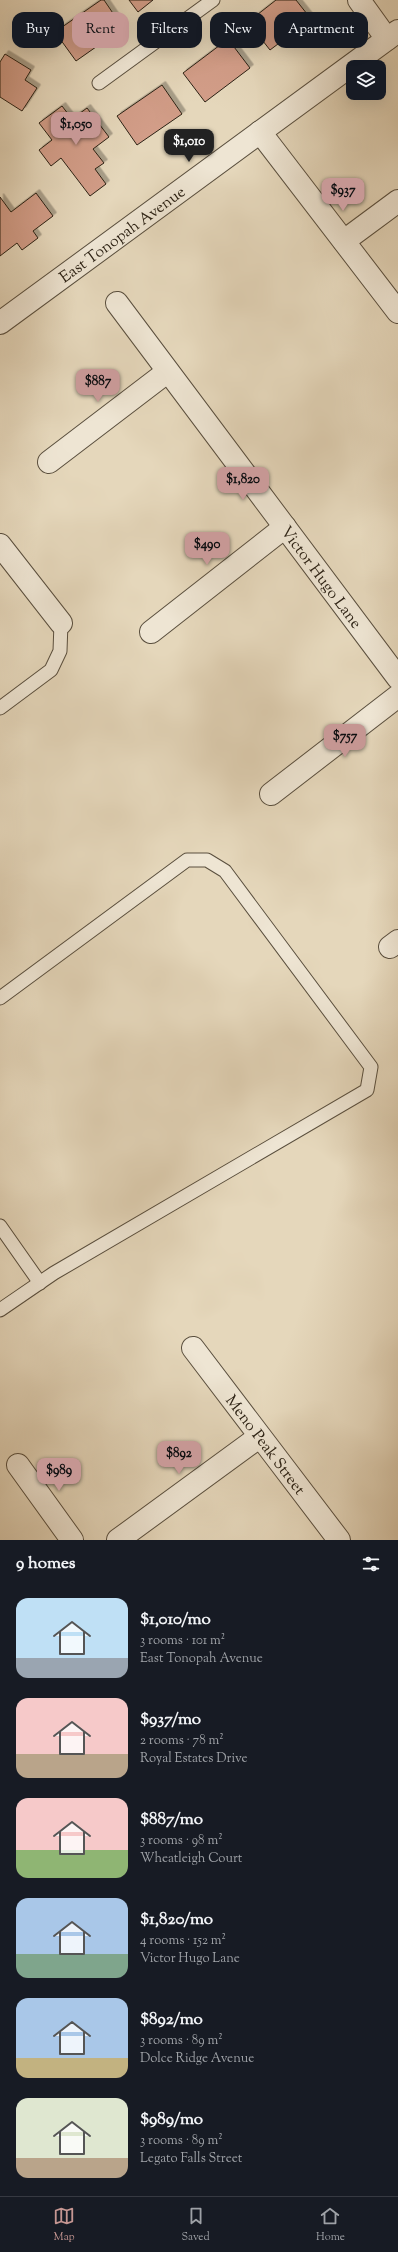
<!DOCTYPE html>
<meta charset="utf-8">
<style>
:root{--surface:#171b24;--page:#20242c;--text:#f1f3f6;--muted:#9ea1a6;--line:#363941;--accent:#c59692}
body{margin:0;font-family:"Sorts Mill Goudy",serif;background:var(--page);color:var(--text);height:100vh;display:flex;flex-direction:column;font-size:15px;white-space:nowrap}
*{box-sizing:border-box;margin:0}
p{font-size:13px;color:var(--muted)}
.icon{flex:none;width:22px;height:22px;fill:none;stroke:currentColor;stroke-width:2;stroke-linecap:round;stroke-linejoin:round}
.map{position:relative;height:1540px;overflow:hidden}
.panel{display:flex;flex-direction:column;background:var(--surface);flex:1}
.panel>*{flex:none}
.hud{position:absolute;left:12px;top:12px;width:374px;height:36px;display:flex;gap:8px}
.fabs{position:absolute;left:346px;top:60px;display:grid;gap:8px}
.fabs a{display:grid;place-items:center;width:40px;height:40px;border-radius:8px;background:var(--surface);box-shadow:0 4px 16px #0002;font-size:20px}
.price{position:absolute;translate:-50% -34px;padding:0 9px;border-radius:8px;background:var(--accent);color:#111;font-size:13px;line-height:26px;filter:drop-shadow(0 1px 2px #0008)}
.price::after{content:'';position:absolute;left:50%;top:24px;width:12px;height:9px;margin-left:-6px;background:inherit;clip-path:polygon(0 0,100% 0,50% 100%)}
.price.active{background:#222;color:#fff}
ul{padding:0;list-style:none}
li{display:flex;align-items:center;gap:12px;height:100px;padding:0 16px}
li span{display:grid;place-items:center;flex:none;width:112px;height:80px;border-radius:12px;color:#555}
li>.icon{margin-inline-start:auto}
span .icon{width:48px;height:48px;fill:#fffc;stroke-width:1}
li b{font-size:17px}
h2{display:flex;justify-content:space-between;align-items:center;height:48px;padding:0 16px;font-size:17px}
.chip{padding:0 14px;border-radius:12px;background:var(--surface);box-shadow:0 4px 16px #0002;font-size:14px;line-height:36px}
.chip.active{background:var(--accent);color:#111}
.menu{display:flex;justify-content:space-around;align-items:center;height:56px;border-top:1px solid var(--line);background:var(--surface);font-size:11px;color:var(--muted)}
.menu a{display:grid;justify-items:center;gap:2px}
.menu .active{color:var(--accent)}
.map>svg:first-child{display:block}
.building{fill:#d29d88;stroke:#2c2215;filter:url(#shadow)}
.lines{fill:none;stroke-linecap:round;stroke-linejoin:round}
.service-casing{stroke:#5a4f3e;stroke-width:15}
.minor-casing{stroke:#5a4f3e;stroke-width:24}
.tertiary-casing{stroke:#5a4f3e;stroke-width:24}
.service{stroke:#eee5d3;stroke-width:13}
.minor{stroke:#eee5d3;stroke-width:22}
.tertiary{stroke:#eee5d3;stroke-width:22}
.labels{text-anchor:middle;stroke-width:3;stroke-linejoin:round;paint-order:stroke}
.street-label{font-size:16px;fill:#2c2215;stroke:#eee5d3}
</style>
<div class="map">
<svg width="398" height="1540" viewBox="0 0 398 1540">
<defs>
<filter id="shadow"><feDropShadow dx="3.5" dy="-3.5" stdDeviation="0" flood-color="#0004"/></filter>
</defs>
<rect width="100%" height="100%" fill="#e5d7bb"/>
<filter id="stains"><feTurbulence type="fractalNoise" baseFrequency=".005" numOctaves="4"/><feColorMatrix values="0 0 0 0 .2 0 0 0 0 .09 0 0 0 0 .02 0 0 0 .5 -.17"/></filter>
<radialGradient id="worn" r=".72"><stop offset=".6" stop-color="#630" stop-opacity="0"/><stop offset="1" stop-color="#630" stop-opacity=".3"/></radialGradient>
<g class="building">
<path d="M101,0H104L123,28L76,61L55,32Z"/>
<path d="M129,0H153L138,12Z"/>
<path d="M276,0H296L311,19L270,50L248,22Z"/>
<path d="M228,39L250,68L205,102L183,73Z"/>
<path d="M5,54L31,70L25,80L37,88L22,111L0,97V62Z"/>
<path d="M162,85L182,114L137,145L117,116Z"/>
<path d="M62,106L72,119L87,108L109,137L93,149L104,163L95,169L106,184L90,196L61,158L51,166L39,150L52,140L39,123Z"/>
<path d="M36,193L53,216L33,231L38,238L22,250L17,243L0,256V197L11,212Z"/>
</g>
<g class="lines">
<g class="service-casing">
<g id="service">
<path d="M99,83L213,0"/>
<path d="M0,708L51,670L60,651L61,623"/>
<path d="M0,998L187,860H207L225,871L371,1067L367,1090L54,1273L0,1310"/>
<path d="M0,1226L40,1283"/>
</g>
</g>
<g class="minor-casing">
<g id="minor">
<path d="M359,0L387,39"/>
<path d="M260,132L398,312"/>
<path d="M344,241L398,201"/>
<path id="s1" d="M117,303L398,678"/>
<path d="M49,462L167,372"/>
<path d="M0,545L61,623"/>
<path d="M151,632L285,527"/>
<path d="M271,794L398,696"/>
<path d="M390,947L398,941"/>
<path id="s2" d="M193,1348L339,1540"/>
<path d="M18,1465L72,1540"/>
<path d="M118,1540L259,1437"/>
</g>
</g>
<g class="tertiary-casing">
<g id="tertiary">
<path id="s3" d="M0,323L398,31"/>
</g>
</g>
<use href="#service" class="service"/>
<use href="#minor" class="minor"/>
<use href="#tertiary" class="tertiary"/>
</g>
<g class="labels">
<g class="street-label">
<text dy="6" stroke="none"><textPath href="#s3" startOffset="151">East Tonopah Avenue</textPath></text>
<text dy="6" stroke="none"><textPath href="#s1" startOffset="342">Victor Hugo Lane</textPath></text>
<text dy="6" stroke="none"><textPath href="#s2" startOffset="121">Meno Peak Street</textPath></text>
</g>
</g>
<rect width="100%" height="100%" filter="url(#stains)"/>
<rect width="100%" height="100%" fill="url(#worn)"/>
</svg>
<div class="fabs">
<a><svg class="icon" aria-label="layers" viewBox="0 0 24 24"><path d="M12 4l9 5-9 5-9-5zM3 14l9 5 9-5"/></svg></a>
</div>
<b class="price" style="left:76px;top:146px">$1,050</b>
<b class="price active" style="left:189px;top:163px">$1,010</b>
<b class="price" style="left:343px;top:212px">$937</b>
<b class="price" style="left:98px;top:403px">$887</b>
<b class="price" style="left:243px;top:501px">$1,820</b>
<b class="price" style="left:207px;top:566px">$490</b>
<b class="price" style="left:345px;top:758px">$757</b>
<b class="price" style="left:179px;top:1475px">$892</b>
<b class="price" style="left:59px;top:1492px">$989</b>
<div class="hud">
<a class="chip">Buy</a>
<a class="chip active">Rent</a>
<a class="chip">Filters</a>
<a class="chip">New</a>
<a class="chip">Apartment</a>
</div>
</div>
<section class="panel">
<h2>9 homes<svg class="icon" aria-label="filters" viewBox="0 0 24 24"><path d="M4 7h16M4 17h16"/><circle cx="9" cy="7" r="2"/><circle cx="15" cy="17" r="2"/></svg></h2>
<ul>
<li><span style="background:linear-gradient(#bfe0f5 75%,#9aa5b1 0)"><svg class="icon" aria-label="home" viewBox="0 0 24 24"><path d="M3 11l9-7 9 7M6 9v11h12V9"/></svg></span><div><b>$1,010/mo</b><p>3 rooms · 101 m²</p><p>East Tonopah Avenue</p></div></li>
<li><span style="background:linear-gradient(#f6c9c9 70%,#b9a48a 0)"><svg class="icon" aria-label="home" viewBox="0 0 24 24"><path d="M3 11l9-7 9 7M6 9v11h12V9"/></svg></span><div><b>$937/mo</b><p>2 rooms · 78 m²</p><p>Royal Estates Drive</p></div></li>
<li><span style="background:linear-gradient(#f6c9c9 65%,#8fb573 0)"><svg class="icon" aria-label="home" viewBox="0 0 24 24"><path d="M3 11l9-7 9 7M6 9v11h12V9"/></svg></span><div><b>$887/mo</b><p>3 rooms · 98 m²</p><p>Wheatleigh Court</p></div></li>
<li><span style="background:linear-gradient(#a9c7e8 70%,#7fa58c 0)"><svg class="icon" aria-label="home" viewBox="0 0 24 24"><path d="M3 11l9-7 9 7M6 9v11h12V9"/></svg></span><div><b>$1,820/mo</b><p>4 rooms · 152 m²</p><p>Victor Hugo Lane</p></div></li>
<li><span style="background:linear-gradient(#a9c7e8 75%,#c2b280 0)"><svg class="icon" aria-label="home" viewBox="0 0 24 24"><path d="M3 11l9-7 9 7M6 9v11h12V9"/></svg></span><div><b>$892/mo</b><p>3 rooms · 89 m²</p><p>Dolce Ridge Avenue</p></div></li>
<li><span style="background:linear-gradient(#dfe7d0 75%,#b9a48a 0)"><svg class="icon" aria-label="home" viewBox="0 0 24 24"><path d="M3 11l9-7 9 7M6 9v11h12V9"/></svg></span><div><b>$989/mo</b><p>3 rooms · 89 m²</p><p>Legato Falls Street</p></div></li>
</ul>
</section>
<nav class="menu">
<a class="active"><svg class="icon" aria-label="map" viewBox="0 0 24 24"><path d="M3 6l6-2 6 2 6-2v14l-6 2-6-2-6 2zM9 4v14M15 6v14"/></svg>Map</a>
<a><svg class="icon" aria-label="saved" viewBox="0 0 24 24"><path d="M7 4h10v16l-5-4-5 4z"/></svg>Saved</a>
<a><svg class="icon" aria-label="home" viewBox="0 0 24 24"><path d="M3 11l9-7 9 7M6 9v11h12V9"/></svg>Home</a>
</nav>
